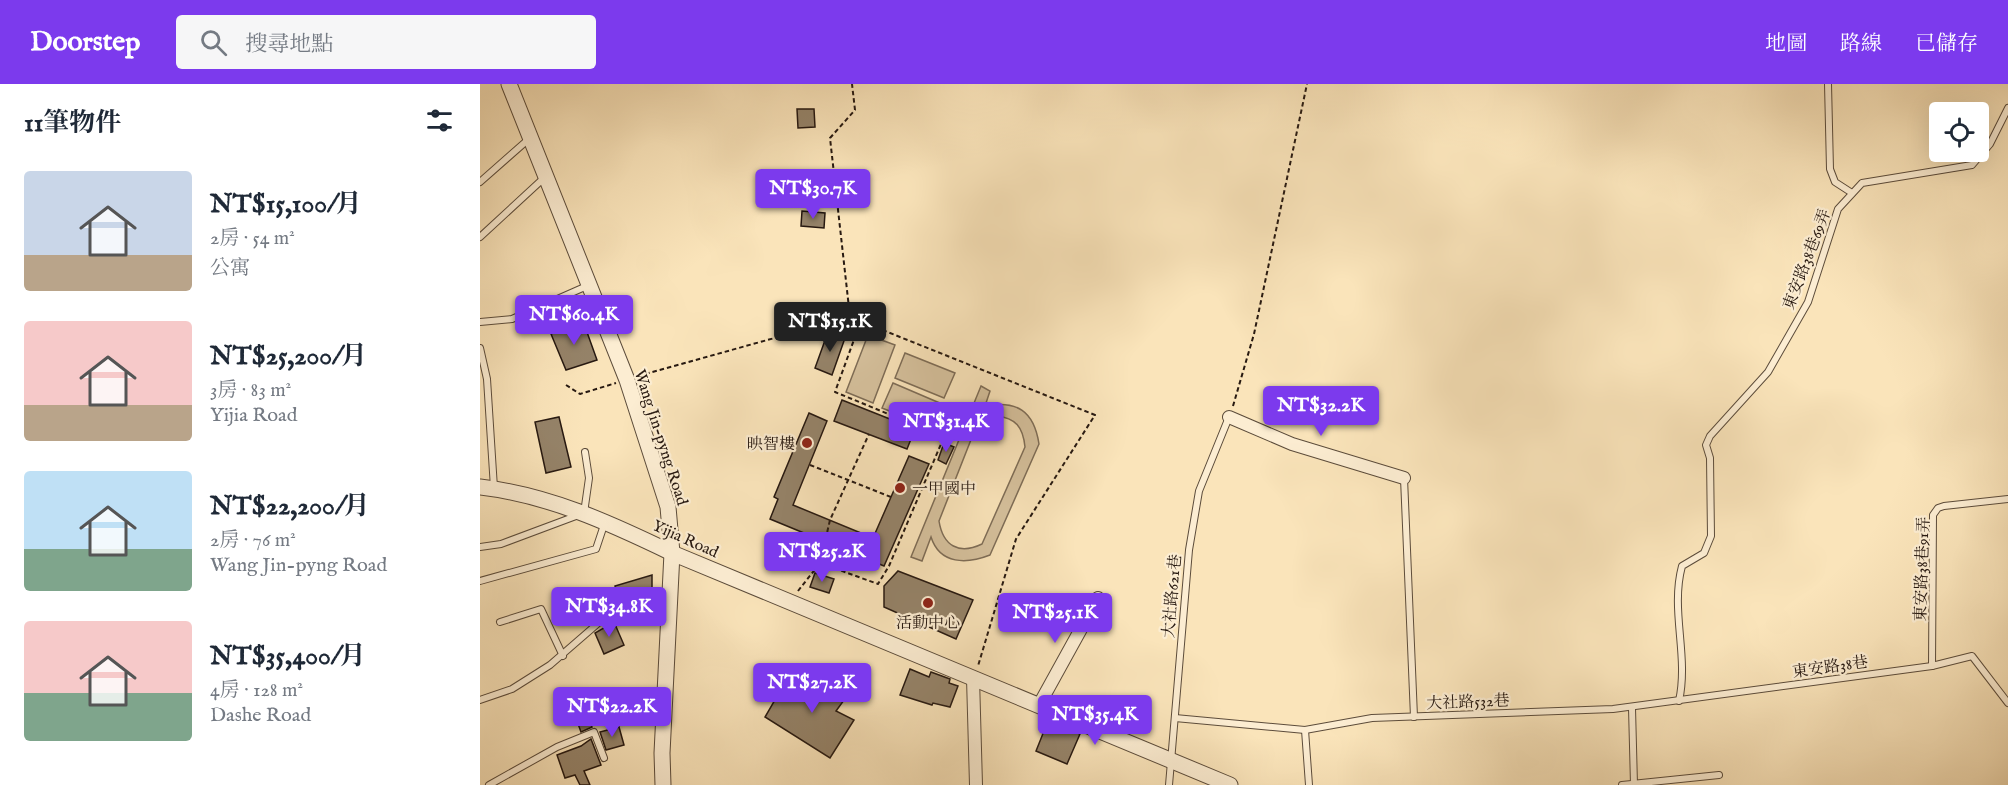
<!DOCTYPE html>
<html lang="zh-TW">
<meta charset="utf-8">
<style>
:root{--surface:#fff;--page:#f6f6f7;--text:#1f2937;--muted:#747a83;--accent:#7c3aed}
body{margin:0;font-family:"IM FELL English","Noto Serif TC",serif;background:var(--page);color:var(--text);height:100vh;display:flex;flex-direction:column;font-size:22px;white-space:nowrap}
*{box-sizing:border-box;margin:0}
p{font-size:20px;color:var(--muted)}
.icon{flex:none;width:33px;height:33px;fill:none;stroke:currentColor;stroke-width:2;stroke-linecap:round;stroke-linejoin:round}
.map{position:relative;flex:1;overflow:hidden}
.sheet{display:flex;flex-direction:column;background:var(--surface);width:480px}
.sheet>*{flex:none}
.buttons{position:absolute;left:1449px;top:18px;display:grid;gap:12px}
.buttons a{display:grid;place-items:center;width:60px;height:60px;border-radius:6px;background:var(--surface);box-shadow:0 6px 24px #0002;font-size:30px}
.price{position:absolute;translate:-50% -51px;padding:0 14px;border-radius:6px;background:var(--accent);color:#fff;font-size:20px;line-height:39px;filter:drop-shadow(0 2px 3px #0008)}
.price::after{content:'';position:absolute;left:50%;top:36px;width:18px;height:14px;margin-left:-9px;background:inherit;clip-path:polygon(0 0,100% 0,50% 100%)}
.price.active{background:#222;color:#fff}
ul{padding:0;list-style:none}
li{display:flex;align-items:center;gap:18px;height:150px;padding:0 24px}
li span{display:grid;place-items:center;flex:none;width:168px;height:120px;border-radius:6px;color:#555}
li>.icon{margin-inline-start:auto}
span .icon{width:72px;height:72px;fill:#fffc;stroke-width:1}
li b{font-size:26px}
h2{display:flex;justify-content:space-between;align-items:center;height:72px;padding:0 24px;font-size:26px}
header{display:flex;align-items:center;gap:36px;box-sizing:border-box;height:84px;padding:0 30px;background:var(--accent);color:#fff}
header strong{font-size:28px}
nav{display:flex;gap:33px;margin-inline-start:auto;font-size:21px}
.search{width:420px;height:54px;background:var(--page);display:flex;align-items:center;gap:15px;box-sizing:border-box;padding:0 21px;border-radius:6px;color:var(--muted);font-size:22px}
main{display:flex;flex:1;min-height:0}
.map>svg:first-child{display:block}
.green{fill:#d6c19d;stroke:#7e6d57;stroke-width:1.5;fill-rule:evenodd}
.building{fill:#958369;stroke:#271911;stroke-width:1.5}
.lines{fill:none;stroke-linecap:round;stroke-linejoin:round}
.service-casing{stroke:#5c4c3b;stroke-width:8}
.minor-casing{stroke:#5c4c3b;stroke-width:14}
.tertiary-casing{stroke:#5c4c3b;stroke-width:17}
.path{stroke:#271911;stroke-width:2;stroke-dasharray:4.5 3;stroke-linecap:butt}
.service{stroke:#fcedd2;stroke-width:6}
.minor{stroke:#fcedd2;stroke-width:12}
.tertiary{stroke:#fcedd2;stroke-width:15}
.poi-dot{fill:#8f2418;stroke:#fcedd2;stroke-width:2}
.labels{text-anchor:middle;stroke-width:4.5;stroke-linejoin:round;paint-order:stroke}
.street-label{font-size:16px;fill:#271911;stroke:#fcedd2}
.poi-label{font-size:16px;fill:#271911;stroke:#fcedd2;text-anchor:end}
</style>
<header>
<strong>Doorstep</strong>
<div class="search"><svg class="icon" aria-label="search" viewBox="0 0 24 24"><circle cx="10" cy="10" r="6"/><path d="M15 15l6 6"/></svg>搜尋地點</div>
<nav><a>地圖</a><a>路線</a><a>已儲存</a></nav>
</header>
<main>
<section class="sheet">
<h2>11筆物件<svg class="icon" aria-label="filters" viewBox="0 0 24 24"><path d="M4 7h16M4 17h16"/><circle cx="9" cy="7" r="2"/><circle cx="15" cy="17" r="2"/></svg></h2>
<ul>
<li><span style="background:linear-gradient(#c9d6e8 70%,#b9a48a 0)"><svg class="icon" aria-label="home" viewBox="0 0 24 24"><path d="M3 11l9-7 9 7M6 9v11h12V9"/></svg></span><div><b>NT$15,100/月</b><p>2房 · 54 m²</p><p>公寓</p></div></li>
<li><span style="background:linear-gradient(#f6c9c9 70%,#b9a48a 0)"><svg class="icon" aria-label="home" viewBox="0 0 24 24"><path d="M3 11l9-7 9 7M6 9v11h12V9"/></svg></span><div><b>NT$25,200/月</b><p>3房 · 83 m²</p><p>Yijia Road</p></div></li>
<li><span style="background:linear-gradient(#bfe0f5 65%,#7fa58c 0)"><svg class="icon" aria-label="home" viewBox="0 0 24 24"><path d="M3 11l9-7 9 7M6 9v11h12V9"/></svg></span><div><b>NT$22,200/月</b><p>2房 · 76 m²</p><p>Wang Jin-pyng Road</p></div></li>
<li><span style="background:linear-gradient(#f6c9c9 60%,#7fa58c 0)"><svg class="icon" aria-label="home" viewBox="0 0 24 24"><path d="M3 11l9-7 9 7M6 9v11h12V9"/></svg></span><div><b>NT$35,400/月</b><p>4房 · 128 m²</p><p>Dashe Road</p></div></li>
</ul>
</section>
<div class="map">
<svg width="1528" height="701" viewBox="0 0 1528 701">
<rect width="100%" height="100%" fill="#fae4ba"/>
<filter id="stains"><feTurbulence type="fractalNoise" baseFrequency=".00333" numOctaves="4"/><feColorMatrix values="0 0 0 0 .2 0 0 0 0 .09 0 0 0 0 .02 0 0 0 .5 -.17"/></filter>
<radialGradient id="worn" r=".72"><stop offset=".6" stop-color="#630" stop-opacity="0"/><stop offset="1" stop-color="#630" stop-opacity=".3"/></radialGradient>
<g class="green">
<path d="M388,251L415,261L393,319L366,308Z"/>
<path d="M425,269L475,289L464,314L415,294Z"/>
<path d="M413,299L462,320L452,344L402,324Z"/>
<path d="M501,302L510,307L505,322C537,316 554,327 559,360L510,471C487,480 460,481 451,453L442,477L431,473ZM516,332C536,334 543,343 545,363L502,460C479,471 463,462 459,437L496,343L503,336Z"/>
</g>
<g class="building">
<path d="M317,25H334L335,43L318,44Z"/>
<path d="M322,127L345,129L344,144L321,142Z"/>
<path d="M103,237L117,276L86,286L71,250Z"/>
<path d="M348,248L365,254L352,291L335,284Z"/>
<path d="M362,316L435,345L427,365L354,337Z"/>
<path d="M329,329L347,337L313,421L393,454L429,372L449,380L404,482L290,435L298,415L294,413Z"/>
<path d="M79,333L91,383L66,389L55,338Z"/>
<path d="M464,359L474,363L466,380L458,376Z"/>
<path d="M418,487L493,516L476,555L404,523V502Z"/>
<path d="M335,489L354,495L349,509L330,503Z"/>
<path d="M172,491V509L139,518L135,502Z"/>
<path d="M134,538L144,561L124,570L115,549Z"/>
<path d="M430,585L449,593L451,588L470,595L469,599L478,602L470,623L453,619L452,621L420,611Z"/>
<path d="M332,589L367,612L356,627L374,636L350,674L285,633L307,595L323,605Z"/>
<path d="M169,609V618H166L167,630L137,633L135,618H129V610Z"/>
<path d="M104,622L112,643L101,648L93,626Z"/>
<path d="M568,637L600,650L587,680L556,667Z"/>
<path d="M139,643L144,661L126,666L120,648Z"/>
<path d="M111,655L121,681L104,687L110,701H100L95,691L85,694L77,671L101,662Z"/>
</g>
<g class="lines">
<g class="service-casing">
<g id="service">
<path d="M1348,0L1350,85L1355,98L1372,109"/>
<path d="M0,98L50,54"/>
<path d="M0,153L64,94"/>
<path d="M0,238L32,235L107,202"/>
<path d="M0,264L7,295L14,404"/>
<path d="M924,394L934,633"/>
<path d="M0,463L21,460L104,429L109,394L105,368"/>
<path d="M0,497L116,465L125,438"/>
<path d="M20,538L61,525L83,572"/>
<path d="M1452,582L1453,431L1458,424L1464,422L1528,415"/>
<path d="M0,616L32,605L70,581L123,535L189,524"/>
<path d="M1199,617C1209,571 1190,527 1202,482L1224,469L1231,452L1230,374L1226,361L1230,352L1288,288L1328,218L1358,125L1382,99L1492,81L1510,60L1528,24"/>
<path d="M1152,624L1154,701"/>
<path d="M695,634L825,646L892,634L1133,625L1452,582L1492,572L1528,619"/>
<path d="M825,646L829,701"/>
<path d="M9,701L77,663L114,648L124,674"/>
<path d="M689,701L709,466L719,407L749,333"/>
<path d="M1142,701L1239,691"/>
</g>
</g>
<g class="minor-casing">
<g id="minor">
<path d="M749,333L812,360L924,394"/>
<path d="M493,594L496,701"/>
<path d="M559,621L618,514"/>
</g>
</g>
<g class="tertiary-casing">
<g id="tertiary">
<path d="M29,0L147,296L188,423L192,469L182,669L183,701"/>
<path d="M0,403C69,411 130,439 192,469L750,701"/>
</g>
</g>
<g class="path">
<path d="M370,233L350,54L375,26L372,0"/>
<path d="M158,292L370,233L615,331L536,455L498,582"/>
<path d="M86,301L100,310L136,299"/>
<path d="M753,322L774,250L827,0"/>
<path d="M330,381L411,413"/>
<path d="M340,479L398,500L409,482L464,353L355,308L375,253"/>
<path d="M318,507L340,479L350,436L389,350"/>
</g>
<use href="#service" class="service"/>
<use href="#minor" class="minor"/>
<use href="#tertiary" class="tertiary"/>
</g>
<g class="poi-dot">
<circle cx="327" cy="359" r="6"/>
<circle cx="420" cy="404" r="6"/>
<circle cx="448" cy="519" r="6"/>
</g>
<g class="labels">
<g class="street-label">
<text transform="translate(1326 175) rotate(-69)" y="6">東安路38巷69弄</text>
<text transform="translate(182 353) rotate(72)" y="6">Wang Jin-pyng Road</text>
<text transform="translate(206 454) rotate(24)" y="6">Yijia Road</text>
<text transform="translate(1441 485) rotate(-88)" y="6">東安路38巷91弄</text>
<text transform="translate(691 512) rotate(-85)" y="6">大社路621巷</text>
<text transform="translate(1350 582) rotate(-8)" y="6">東安路38巷</text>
<text transform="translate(988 617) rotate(-2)" y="6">大社路532巷</text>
</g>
<g class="poi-label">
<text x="315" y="365">映智樓</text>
<text x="432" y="410" text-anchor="start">一甲國中</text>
<text x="448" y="544" text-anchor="middle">活動中心</text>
</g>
</g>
<rect width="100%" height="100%" filter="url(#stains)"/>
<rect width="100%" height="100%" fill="url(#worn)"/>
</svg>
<div class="buttons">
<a><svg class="icon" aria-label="locate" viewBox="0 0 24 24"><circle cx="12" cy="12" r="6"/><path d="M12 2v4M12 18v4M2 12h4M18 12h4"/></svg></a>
</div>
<b class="price" style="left:333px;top:136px">NT$30.7K</b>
<b class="price" style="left:94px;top:262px">NT$60.4K</b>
<b class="price active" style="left:350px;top:269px">NT$15.1K</b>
<b class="price" style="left:841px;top:353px">NT$32.2K</b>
<b class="price" style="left:466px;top:369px">NT$31.4K</b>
<b class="price" style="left:342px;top:499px">NT$25.2K</b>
<b class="price" style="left:129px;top:554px">NT$34.8K</b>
<b class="price" style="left:575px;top:560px">NT$25.1K</b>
<b class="price" style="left:332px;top:630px">NT$27.2K</b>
<b class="price" style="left:132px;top:654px">NT$22.2K</b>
<b class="price" style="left:615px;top:662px">NT$35.4K</b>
</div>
</main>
